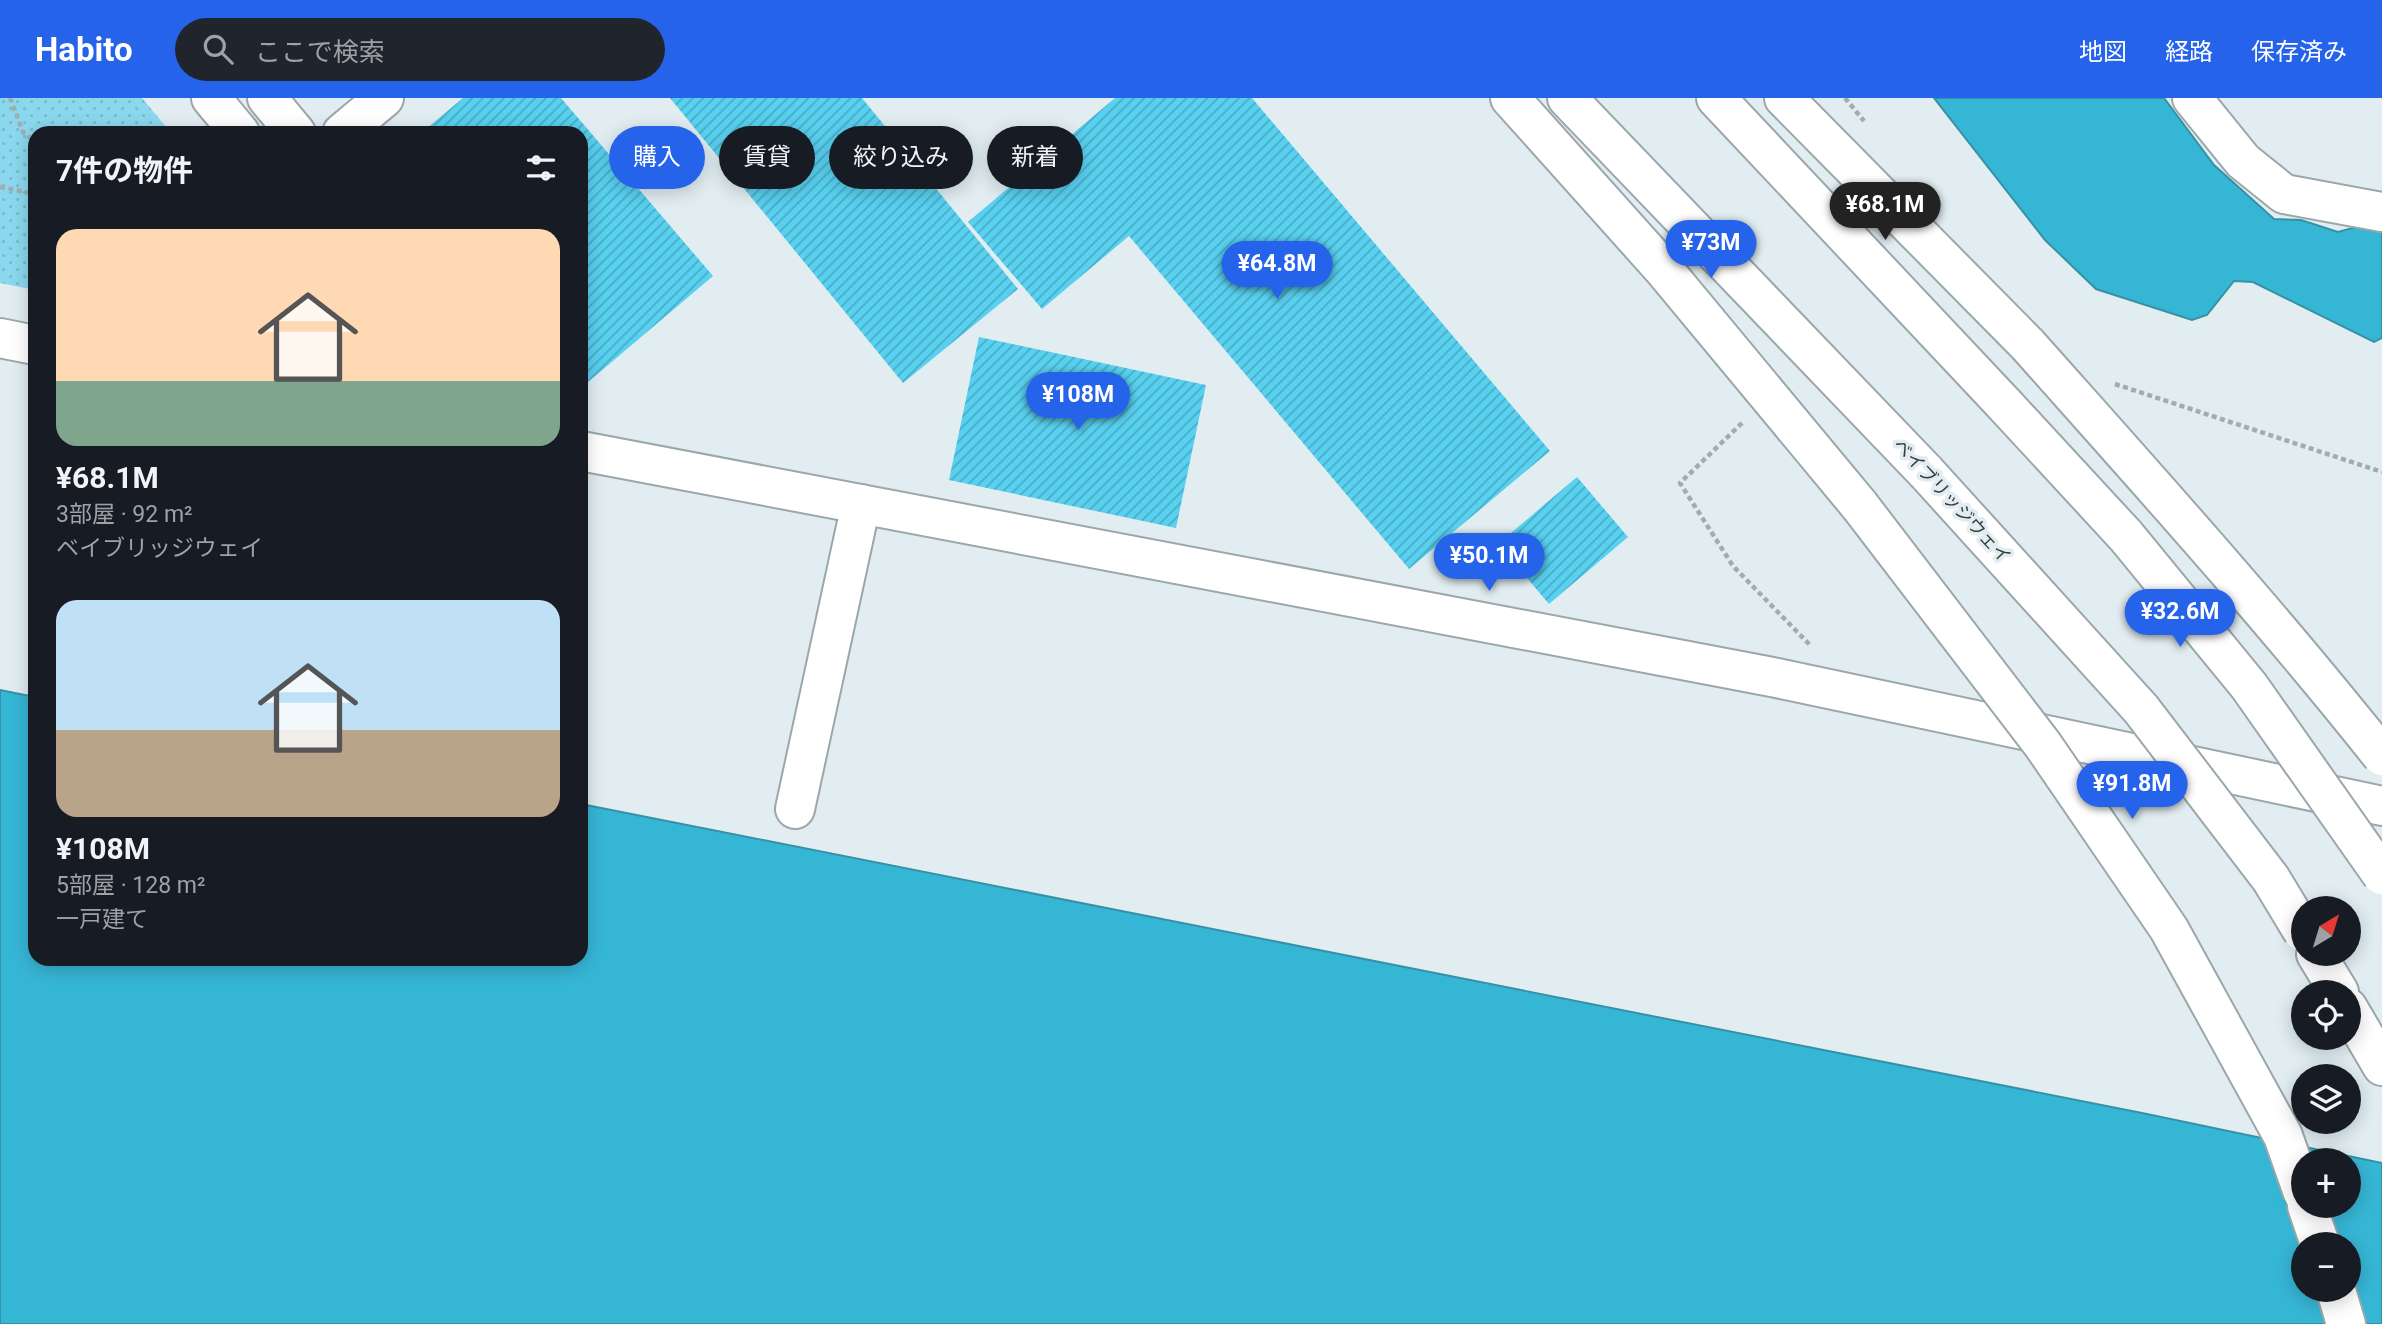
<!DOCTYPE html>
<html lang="ja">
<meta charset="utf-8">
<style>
:root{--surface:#171b24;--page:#20242c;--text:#f1f3f6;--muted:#9ea1a6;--accent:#2563eb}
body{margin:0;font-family:Roboto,"Noto Sans JP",sans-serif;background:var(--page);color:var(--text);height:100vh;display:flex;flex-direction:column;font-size:26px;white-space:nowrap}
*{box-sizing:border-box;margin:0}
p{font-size:23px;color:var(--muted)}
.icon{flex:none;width:38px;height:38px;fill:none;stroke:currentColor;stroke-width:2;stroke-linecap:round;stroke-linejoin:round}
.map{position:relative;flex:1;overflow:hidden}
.drawer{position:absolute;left:28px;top:28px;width:560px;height:840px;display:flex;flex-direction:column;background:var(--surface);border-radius:21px;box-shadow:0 4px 18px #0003}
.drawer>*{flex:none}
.guide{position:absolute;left:609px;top:28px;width:665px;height:63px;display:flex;gap:14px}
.needle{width:46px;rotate:38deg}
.tools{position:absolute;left:2291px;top:798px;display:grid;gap:14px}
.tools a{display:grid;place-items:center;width:70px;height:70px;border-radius:50%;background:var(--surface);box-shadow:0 4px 18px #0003;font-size:35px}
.price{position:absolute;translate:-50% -60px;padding:0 16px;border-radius:24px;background:var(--accent);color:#fff;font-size:23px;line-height:46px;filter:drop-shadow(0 2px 4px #0008)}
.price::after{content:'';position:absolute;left:50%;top:42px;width:21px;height:16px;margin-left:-10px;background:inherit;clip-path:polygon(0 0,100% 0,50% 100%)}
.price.selected{background:#222;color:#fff}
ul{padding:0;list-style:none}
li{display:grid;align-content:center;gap:14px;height:371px;padding:0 28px}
li span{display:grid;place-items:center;height:217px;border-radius:21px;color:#555}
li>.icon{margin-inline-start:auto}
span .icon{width:126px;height:126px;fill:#fffc;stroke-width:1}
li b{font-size:30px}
h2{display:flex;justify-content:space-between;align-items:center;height:84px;padding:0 28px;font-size:30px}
.tag{padding:0 24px;border-radius:32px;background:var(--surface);box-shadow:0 4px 18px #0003;font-size:24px;line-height:63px}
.tag.selected{background:var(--accent);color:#fff}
header{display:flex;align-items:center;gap:42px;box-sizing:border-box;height:98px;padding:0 35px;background:var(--accent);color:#fff}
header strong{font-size:33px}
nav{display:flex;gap:38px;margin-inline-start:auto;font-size:24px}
.search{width:490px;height:63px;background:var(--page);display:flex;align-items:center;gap:18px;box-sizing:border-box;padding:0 24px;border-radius:38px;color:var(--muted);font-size:26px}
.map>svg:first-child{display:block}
.park{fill:url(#park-dots)}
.water{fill:#36b6d5;stroke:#3691a7;stroke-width:2;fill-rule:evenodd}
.building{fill:url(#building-hatch)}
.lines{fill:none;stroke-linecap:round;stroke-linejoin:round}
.minor-casing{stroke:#9ba7ab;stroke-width:42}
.path{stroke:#a2abae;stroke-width:4.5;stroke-dasharray:5 3.5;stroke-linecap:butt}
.minor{stroke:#fff;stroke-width:38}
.minor-bridge-casing{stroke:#9ba7ab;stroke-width:42;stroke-linecap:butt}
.minor-bridge{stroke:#fff;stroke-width:38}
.labels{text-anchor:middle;stroke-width:7;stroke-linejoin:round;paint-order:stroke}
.street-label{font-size:18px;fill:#363b3d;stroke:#e1edf1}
</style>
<header>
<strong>Habito</strong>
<div class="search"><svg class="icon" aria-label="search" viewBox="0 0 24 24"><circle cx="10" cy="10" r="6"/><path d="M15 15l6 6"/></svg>ここで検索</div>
<nav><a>地図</a><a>経路</a><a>保存済み</a></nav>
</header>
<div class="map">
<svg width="2382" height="1226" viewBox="0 0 2382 1226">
<defs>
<pattern id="park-dots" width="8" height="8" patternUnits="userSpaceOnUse" patternTransform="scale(1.75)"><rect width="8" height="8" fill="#8bd8ee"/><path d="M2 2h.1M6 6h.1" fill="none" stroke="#79bacd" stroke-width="1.8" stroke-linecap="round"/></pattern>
<pattern id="building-hatch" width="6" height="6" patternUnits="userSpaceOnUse" patternTransform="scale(1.75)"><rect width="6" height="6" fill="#58d1f0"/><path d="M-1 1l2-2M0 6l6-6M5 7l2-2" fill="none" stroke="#4aabc4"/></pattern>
</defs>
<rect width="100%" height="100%" fill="#e1edf1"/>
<path class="park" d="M0,0H142L171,35H35V192L0,185Z"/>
<g class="water">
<path d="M1934,0H2164L2214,67L2274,121L2301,122L2338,134L2360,128L2382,132V240L2374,244L2253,184L2234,183L2207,217L2192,222L2096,191L2045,142Z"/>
<path d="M0,592L35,599V861H581V706L2142,1015L2382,1065V1226H0ZM2303,1062H2348V1108H2303ZM2303,1146H2348V1192H2303Z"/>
</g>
<g class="building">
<path d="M463,0H561L713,178L581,290V35H421Z"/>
<path d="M670,0H862L1018,191L903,285Z"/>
<path d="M1115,0H1252L1550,353L1409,471L1129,138L1042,211L968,124Z"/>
<path d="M979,239L1206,287L1176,430L949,382Z"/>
<path d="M1577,379L1628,439L1549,506L1498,446Z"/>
</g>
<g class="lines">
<g class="minor-casing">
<g id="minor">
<path d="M211,0L240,35"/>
<path d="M267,0L296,35"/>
<path d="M1510,0L1665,173L1860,408"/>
<path d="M1567,0L1926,374"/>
<path d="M1716,0L2005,307"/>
<path d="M1784,0L2028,247"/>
<path d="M2192,0L2243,63L2284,96L2382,114"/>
<path d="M342,35L384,0"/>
<path d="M0,240L35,247"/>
<path d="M581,353L1772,579L2382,708"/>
<path d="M795,711L861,406"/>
<path d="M2316,856L2339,894"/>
<path d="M2348,910L2382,968"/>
<path d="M2307,1108L2320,1146"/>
<path d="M2336,1192L2346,1226"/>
</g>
</g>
<g class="path">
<path d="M10,0L23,34L35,44"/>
<path d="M1845,0L1864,23"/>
<path d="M0,89L35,96"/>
<path d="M2115,286L2382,374"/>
<path d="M1742,325L1680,385L1733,468L1810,547"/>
</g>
<use href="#minor" class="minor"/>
<g class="minor-bridge-casing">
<g id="minor-bridge">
<path d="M2028,247C2148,382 2270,517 2382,658"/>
<path d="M2005,307L2126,438L2249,588L2382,777"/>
<path d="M1926,374L2141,611L2271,781L2303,834"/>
<path d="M1860,408L2043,647L2169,831L2283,1038L2303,1095"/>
</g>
</g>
<use href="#minor-bridge" class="minor-bridge"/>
</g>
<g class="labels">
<g class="street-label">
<text transform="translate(1952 403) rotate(47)" y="6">ベイブリッジウェイ</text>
</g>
</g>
</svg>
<div class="tools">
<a><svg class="needle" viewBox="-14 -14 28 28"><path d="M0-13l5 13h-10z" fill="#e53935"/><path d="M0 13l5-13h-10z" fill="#9ea1a6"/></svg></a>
<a><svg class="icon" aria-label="locate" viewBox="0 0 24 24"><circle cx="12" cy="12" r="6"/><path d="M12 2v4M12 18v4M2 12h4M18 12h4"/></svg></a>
<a><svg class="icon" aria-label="layers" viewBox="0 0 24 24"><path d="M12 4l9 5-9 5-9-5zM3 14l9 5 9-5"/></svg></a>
<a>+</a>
<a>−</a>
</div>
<b class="price selected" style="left:1885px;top:144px">¥68.1M</b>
<b class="price" style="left:1711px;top:182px">¥73M</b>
<b class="price" style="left:1277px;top:203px">¥64.8M</b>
<b class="price" style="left:1078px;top:334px">¥108M</b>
<b class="price" style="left:1489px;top:495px">¥50.1M</b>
<b class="price" style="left:2180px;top:551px">¥32.6M</b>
<b class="price" style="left:2132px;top:723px">¥91.8M</b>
<div class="guide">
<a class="tag selected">購入</a>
<a class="tag">賃貸</a>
<a class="tag">絞り込み</a>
<a class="tag">新着</a>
</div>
<section class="drawer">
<h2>7件の物件<svg class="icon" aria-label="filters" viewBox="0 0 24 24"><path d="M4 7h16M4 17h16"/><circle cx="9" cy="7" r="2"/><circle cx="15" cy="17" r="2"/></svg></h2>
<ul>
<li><span style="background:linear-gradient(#ffd9b3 70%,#7fa58c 0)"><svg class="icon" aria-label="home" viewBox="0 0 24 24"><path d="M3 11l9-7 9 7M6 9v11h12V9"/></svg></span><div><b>¥68.1M</b><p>3部屋 · 92 m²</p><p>ベイブリッジウェイ</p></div></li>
<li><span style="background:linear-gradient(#bfe0f5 60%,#b9a48a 0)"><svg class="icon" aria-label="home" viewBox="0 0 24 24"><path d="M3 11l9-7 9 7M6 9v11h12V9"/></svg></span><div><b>¥108M</b><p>5部屋 · 128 m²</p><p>一戸建て</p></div></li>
</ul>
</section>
</div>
